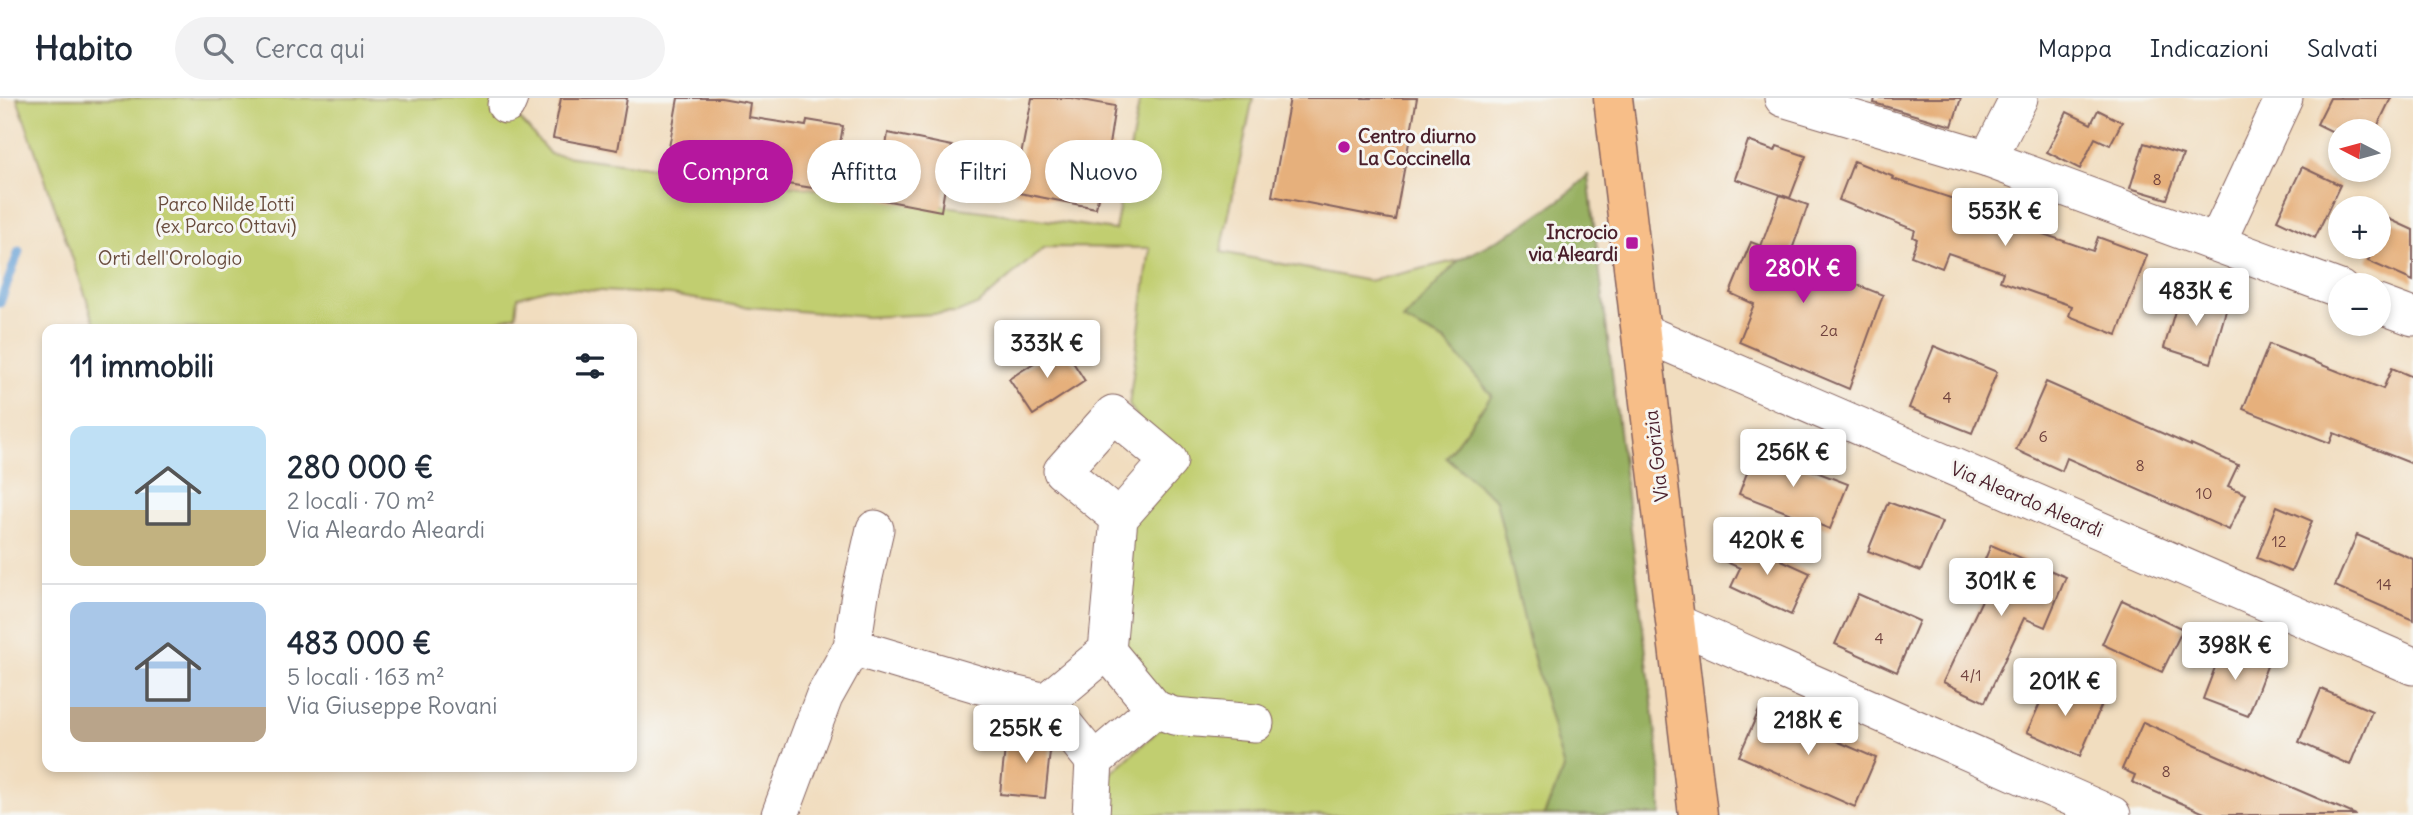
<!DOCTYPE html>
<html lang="it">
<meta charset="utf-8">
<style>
:root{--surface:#fff;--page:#f2f2f3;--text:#1f2937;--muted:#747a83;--line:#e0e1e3;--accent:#b5179e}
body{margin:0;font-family:Delius,sans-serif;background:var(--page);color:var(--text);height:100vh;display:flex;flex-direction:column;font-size:26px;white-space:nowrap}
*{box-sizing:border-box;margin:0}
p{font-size:23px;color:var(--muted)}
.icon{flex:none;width:38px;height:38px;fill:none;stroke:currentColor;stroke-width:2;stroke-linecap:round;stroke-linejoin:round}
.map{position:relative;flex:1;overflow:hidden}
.details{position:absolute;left:42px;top:226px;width:595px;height:448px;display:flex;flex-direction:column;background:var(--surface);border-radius:14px;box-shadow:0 4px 10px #0003}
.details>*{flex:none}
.hud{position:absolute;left:658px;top:42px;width:665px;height:63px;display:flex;gap:14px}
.needle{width:46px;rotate:276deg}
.fabs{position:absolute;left:2328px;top:21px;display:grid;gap:14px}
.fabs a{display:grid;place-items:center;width:63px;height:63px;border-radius:50%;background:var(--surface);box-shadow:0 4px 10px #0003;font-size:35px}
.price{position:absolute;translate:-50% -60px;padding:0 16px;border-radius:7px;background:#fff;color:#222;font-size:23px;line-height:46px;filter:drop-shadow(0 2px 4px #0008)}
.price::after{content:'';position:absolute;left:50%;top:42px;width:21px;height:16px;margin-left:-10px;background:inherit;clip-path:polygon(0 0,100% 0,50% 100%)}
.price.selected{background:var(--accent);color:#fff}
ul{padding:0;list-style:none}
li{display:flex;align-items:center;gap:21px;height:175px;padding:0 28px}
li+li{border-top:2px solid var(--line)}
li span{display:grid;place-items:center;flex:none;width:196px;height:140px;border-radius:14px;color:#555}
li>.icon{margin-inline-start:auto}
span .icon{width:84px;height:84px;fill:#fffc;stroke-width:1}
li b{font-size:30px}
h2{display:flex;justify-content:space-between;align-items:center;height:84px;padding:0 28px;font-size:30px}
.tag{padding:0 24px;border-radius:32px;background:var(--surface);box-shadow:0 4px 10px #0003;font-size:24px;line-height:63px}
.tag.selected{background:var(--accent);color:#fff}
header{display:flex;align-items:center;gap:42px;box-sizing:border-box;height:98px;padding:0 35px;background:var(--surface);border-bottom:2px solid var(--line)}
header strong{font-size:33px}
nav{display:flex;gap:38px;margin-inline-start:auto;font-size:24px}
.search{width:490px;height:63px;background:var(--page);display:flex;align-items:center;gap:18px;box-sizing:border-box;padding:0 24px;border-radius:38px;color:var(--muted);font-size:26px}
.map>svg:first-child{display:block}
.green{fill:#c1ce70;stroke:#86764e;stroke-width:2}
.forest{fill:#98b162;stroke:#716846;stroke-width:2}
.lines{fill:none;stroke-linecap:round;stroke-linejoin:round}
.stream{stroke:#67a1d6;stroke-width:9}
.building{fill:#e6b07c}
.minor-casing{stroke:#84625f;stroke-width:39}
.major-casing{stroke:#84625f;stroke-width:41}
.minor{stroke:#fff;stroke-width:37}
.major{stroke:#f7be88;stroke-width:38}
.poi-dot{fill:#b5179e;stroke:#f6f6f2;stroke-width:2.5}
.labels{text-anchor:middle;stroke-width:6;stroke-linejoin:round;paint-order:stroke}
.number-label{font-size:16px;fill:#71433f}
.poi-label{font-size:19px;font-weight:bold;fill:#4a1f2b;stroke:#f6f6f2;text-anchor:start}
.park-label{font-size:19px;fill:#684b3c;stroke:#f6f6f2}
.street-label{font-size:19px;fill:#4a1f2b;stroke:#f6f6f2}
</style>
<header>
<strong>Habito</strong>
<div class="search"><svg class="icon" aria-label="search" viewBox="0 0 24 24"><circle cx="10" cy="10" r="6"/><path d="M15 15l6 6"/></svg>Cerca qui</div>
<nav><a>Mappa</a><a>Indicazioni</a><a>Salvati</a></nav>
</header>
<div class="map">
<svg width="2413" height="717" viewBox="0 0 2413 717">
<rect width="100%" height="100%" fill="#f6f6f2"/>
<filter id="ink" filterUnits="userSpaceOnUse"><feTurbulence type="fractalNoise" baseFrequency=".0143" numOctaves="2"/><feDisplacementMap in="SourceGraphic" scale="14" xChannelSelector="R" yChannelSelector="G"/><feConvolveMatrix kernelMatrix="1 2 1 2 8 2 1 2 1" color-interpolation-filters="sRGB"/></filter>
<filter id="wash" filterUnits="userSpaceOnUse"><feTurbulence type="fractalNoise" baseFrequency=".00686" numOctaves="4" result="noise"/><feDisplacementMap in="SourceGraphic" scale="28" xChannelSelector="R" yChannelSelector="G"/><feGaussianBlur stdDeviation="1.57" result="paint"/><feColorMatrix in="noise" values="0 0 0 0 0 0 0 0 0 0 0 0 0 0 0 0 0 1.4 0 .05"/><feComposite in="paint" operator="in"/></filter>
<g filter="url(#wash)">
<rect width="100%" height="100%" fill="#f1ddbf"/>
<path class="green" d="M17,0H502L550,56L983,113L1115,132L1140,0H1253L1221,154L1369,183L1459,162L1404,222L1445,243L1492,297L1446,359L1496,402L1529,542L1565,671L1544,717H1106L1107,679L1174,618L1107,553L1119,420L1169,363L1129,307L1150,150L1045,149L979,206L957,215L867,219L739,208L671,197L549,190L518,199L516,217L494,224L492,231H97Z"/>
<path class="forest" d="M1588,77L1661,678V717H1544L1564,671L1529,542L1496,402L1446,359L1492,297L1445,243L1403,222L1459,162L1516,132L1563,100Z"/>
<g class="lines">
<path class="stream" d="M0,205L19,153"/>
</g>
<g id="blocks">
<g class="building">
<path d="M561,0H627L618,52L553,40Z"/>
<path d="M678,0H721L750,5L748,19L806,28L807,22L843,28L832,93L737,78V79L666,66Z"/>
<path d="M1032,0H1071L1115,8L1109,47L1113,48L1112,60L1100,89L1096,110L1014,94Z"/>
<path d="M1290,0H1417L1395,122L1272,98Z"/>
<path d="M1875,0H1961L1952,28L1874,5Z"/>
<path d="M2330,0H2391L2375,33H2331L2317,26Z"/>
<path d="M2098,12L2122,24L2110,47L2095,40L2080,71L2047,54L2067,14L2091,26Z"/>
<path d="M888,35L952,48L941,113L878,101Z"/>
<path d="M1748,43L1775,53L1777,48L1806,58L1790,100L1735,81Z"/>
<path d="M2144,45L2183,57L2167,101L2130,90Z"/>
<path d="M1854,63L1894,79L1893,81L1972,107L1970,111L2093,153L2098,139L2147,157L2117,237L2069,218L2072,208L2000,183L2003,174L1948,155L1942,170L1911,158L1917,141L1913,139L1915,132L1839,102Z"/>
<path d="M2302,69L2340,87L2315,140L2277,122Z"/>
<path d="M1780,97L1808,107L1789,160L1883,197L1849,291L1739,244L1754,206L1730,195L1751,144L1761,148Z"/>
<path d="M2378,116L2413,132V183L2368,163L2374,149H2378Z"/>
<path d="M2180,196L2227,209L2211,265L2164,250Z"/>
<path d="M2269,246L2383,291L2392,270L2413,279V366L2334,335L2330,345L2243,311Z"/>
<path d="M1062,247L1085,283L1033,317L1009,281Z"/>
<path d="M1934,248L1997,274L1972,335L1909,310Z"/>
<path d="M2046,284L2191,348V346L2238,367L2228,388L2246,396L2229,432L2067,360L2062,373L2016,352Z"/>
<path d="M1756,351L1848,386L1830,431L1739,396Z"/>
<path d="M1888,404L1942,424L1921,473L1868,453Z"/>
<path d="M2277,408L2312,423L2291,474L2257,460Z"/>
<path d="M2357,437L2413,461V522L2335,488Z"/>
<path d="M1735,441L1810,475L1791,517L1731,489L1740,470L1724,463Z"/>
<path d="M1991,447L2066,479L2045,529L2024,520L1985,604L1943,584L1982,502L1970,497Z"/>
<path d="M1858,496L1919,523L1897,574L1835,546Z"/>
<path d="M2122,502L2183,531L2162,574L2102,546Z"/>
<path d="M2222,551L2267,568L2248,618L2203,601Z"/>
<path d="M2050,583L2102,606L2080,658L2027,634Z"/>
<path d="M2321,591L2372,613L2350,667L2299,644Z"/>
<path d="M1760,610L1876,660L1855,709L1739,658Z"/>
<path d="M2143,624L2219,658L2356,717H2209L2132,684L2135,677L2122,671Z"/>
<path d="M1007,632L1045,637L1051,644L1045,700L1000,696Z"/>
</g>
</g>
</g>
<g filter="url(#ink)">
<use href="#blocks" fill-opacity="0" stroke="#84625f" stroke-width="2"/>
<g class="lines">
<g class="minor-casing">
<g id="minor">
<path d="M1783,0L1988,61L2340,191"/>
<path d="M506,7L509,0"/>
<path d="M1988,61L2019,0"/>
<path d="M2217,144L2284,0"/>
<path d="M2378,206L2413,219"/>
<path d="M1642,234L2413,568"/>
<path d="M1676,525L2112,717"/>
<path d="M852,549L1004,594L1046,604"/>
<path d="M1155,611L1174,618L1255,625"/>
<path d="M1094,663L1155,611L1107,553"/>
<path d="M780,717L824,599L852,549L860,496L875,431"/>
<path d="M1091,717L1094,663L1046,604L1107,553L1119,420L1169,363L1113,316L1062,373L1119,420"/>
</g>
</g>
<g class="major-casing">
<path id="major" d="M1613,0L1698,717"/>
</g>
<use href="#minor" class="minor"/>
<use href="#major" class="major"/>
</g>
</g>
<g class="poi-dot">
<circle cx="1344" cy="49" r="7"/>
<rect x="1625" y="138" width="14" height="14" rx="3.5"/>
</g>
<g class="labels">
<g class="number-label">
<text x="2157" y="87">8</text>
<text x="1829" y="238">2a</text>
<text x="1947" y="305">4</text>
<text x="2043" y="344">6</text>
<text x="2140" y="373">8</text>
<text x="2204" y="401">10</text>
<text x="2279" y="449">12</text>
<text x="2384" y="492">14</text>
<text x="1879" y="546">4</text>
<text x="1971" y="583">4/1</text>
<text x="2166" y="679">8</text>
</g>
<g class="poi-label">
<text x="1358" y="45">Centro diurno<tspan x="1358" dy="22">La Coccinella</tspan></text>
<text x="1618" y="141" text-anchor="end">Incrocio<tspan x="1618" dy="22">via Aleardi</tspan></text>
</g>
<g class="park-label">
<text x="226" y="113">Parco Nilde Iotti<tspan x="226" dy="22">(ex Parco Ottavi)</tspan></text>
<text x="170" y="167">Orti dell'Orologio</text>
</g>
<g class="street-label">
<text transform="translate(1656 358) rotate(-97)" y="7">Via Gorizia</text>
<text transform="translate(2027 401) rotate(23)" y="7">Via Aleardo Aleardi</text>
</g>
</g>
</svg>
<div class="fabs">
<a><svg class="needle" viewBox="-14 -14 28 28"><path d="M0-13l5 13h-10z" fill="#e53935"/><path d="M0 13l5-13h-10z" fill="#747a83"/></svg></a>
<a>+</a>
<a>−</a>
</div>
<b class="price" style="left:2005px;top:150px">553K €</b>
<b class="price selected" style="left:1803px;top:207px">280K €</b>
<b class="price" style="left:2196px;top:230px">483K €</b>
<b class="price" style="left:1047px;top:282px">333K €</b>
<b class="price" style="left:1793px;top:391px">256K €</b>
<b class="price" style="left:1767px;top:479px">420K €</b>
<b class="price" style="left:2001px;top:520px">301K €</b>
<b class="price" style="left:2235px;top:584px">398K €</b>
<b class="price" style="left:2065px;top:620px">201K €</b>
<b class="price" style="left:1808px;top:659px">218K €</b>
<b class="price" style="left:1026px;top:667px">255K €</b>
<div class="hud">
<a class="tag selected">Compra</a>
<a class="tag">Affitta</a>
<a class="tag">Filtri</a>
<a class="tag">Nuovo</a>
</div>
<section class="details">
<h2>11 immobili<svg class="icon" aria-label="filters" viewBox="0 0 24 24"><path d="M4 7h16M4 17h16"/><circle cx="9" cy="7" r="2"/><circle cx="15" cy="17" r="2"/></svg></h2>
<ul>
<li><span style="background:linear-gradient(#bfe0f5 60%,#c2b280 0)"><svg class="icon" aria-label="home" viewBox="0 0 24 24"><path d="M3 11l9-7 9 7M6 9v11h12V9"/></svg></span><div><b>280 000 €</b><p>2 locali · 70 m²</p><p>Via Aleardo Aleardi</p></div></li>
<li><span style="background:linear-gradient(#a9c7e8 75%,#b9a48a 0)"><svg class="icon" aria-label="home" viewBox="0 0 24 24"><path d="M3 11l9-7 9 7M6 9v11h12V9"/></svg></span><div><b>483 000 €</b><p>5 locali · 163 m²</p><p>Via Giuseppe Rovani</p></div></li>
</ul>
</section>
</div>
